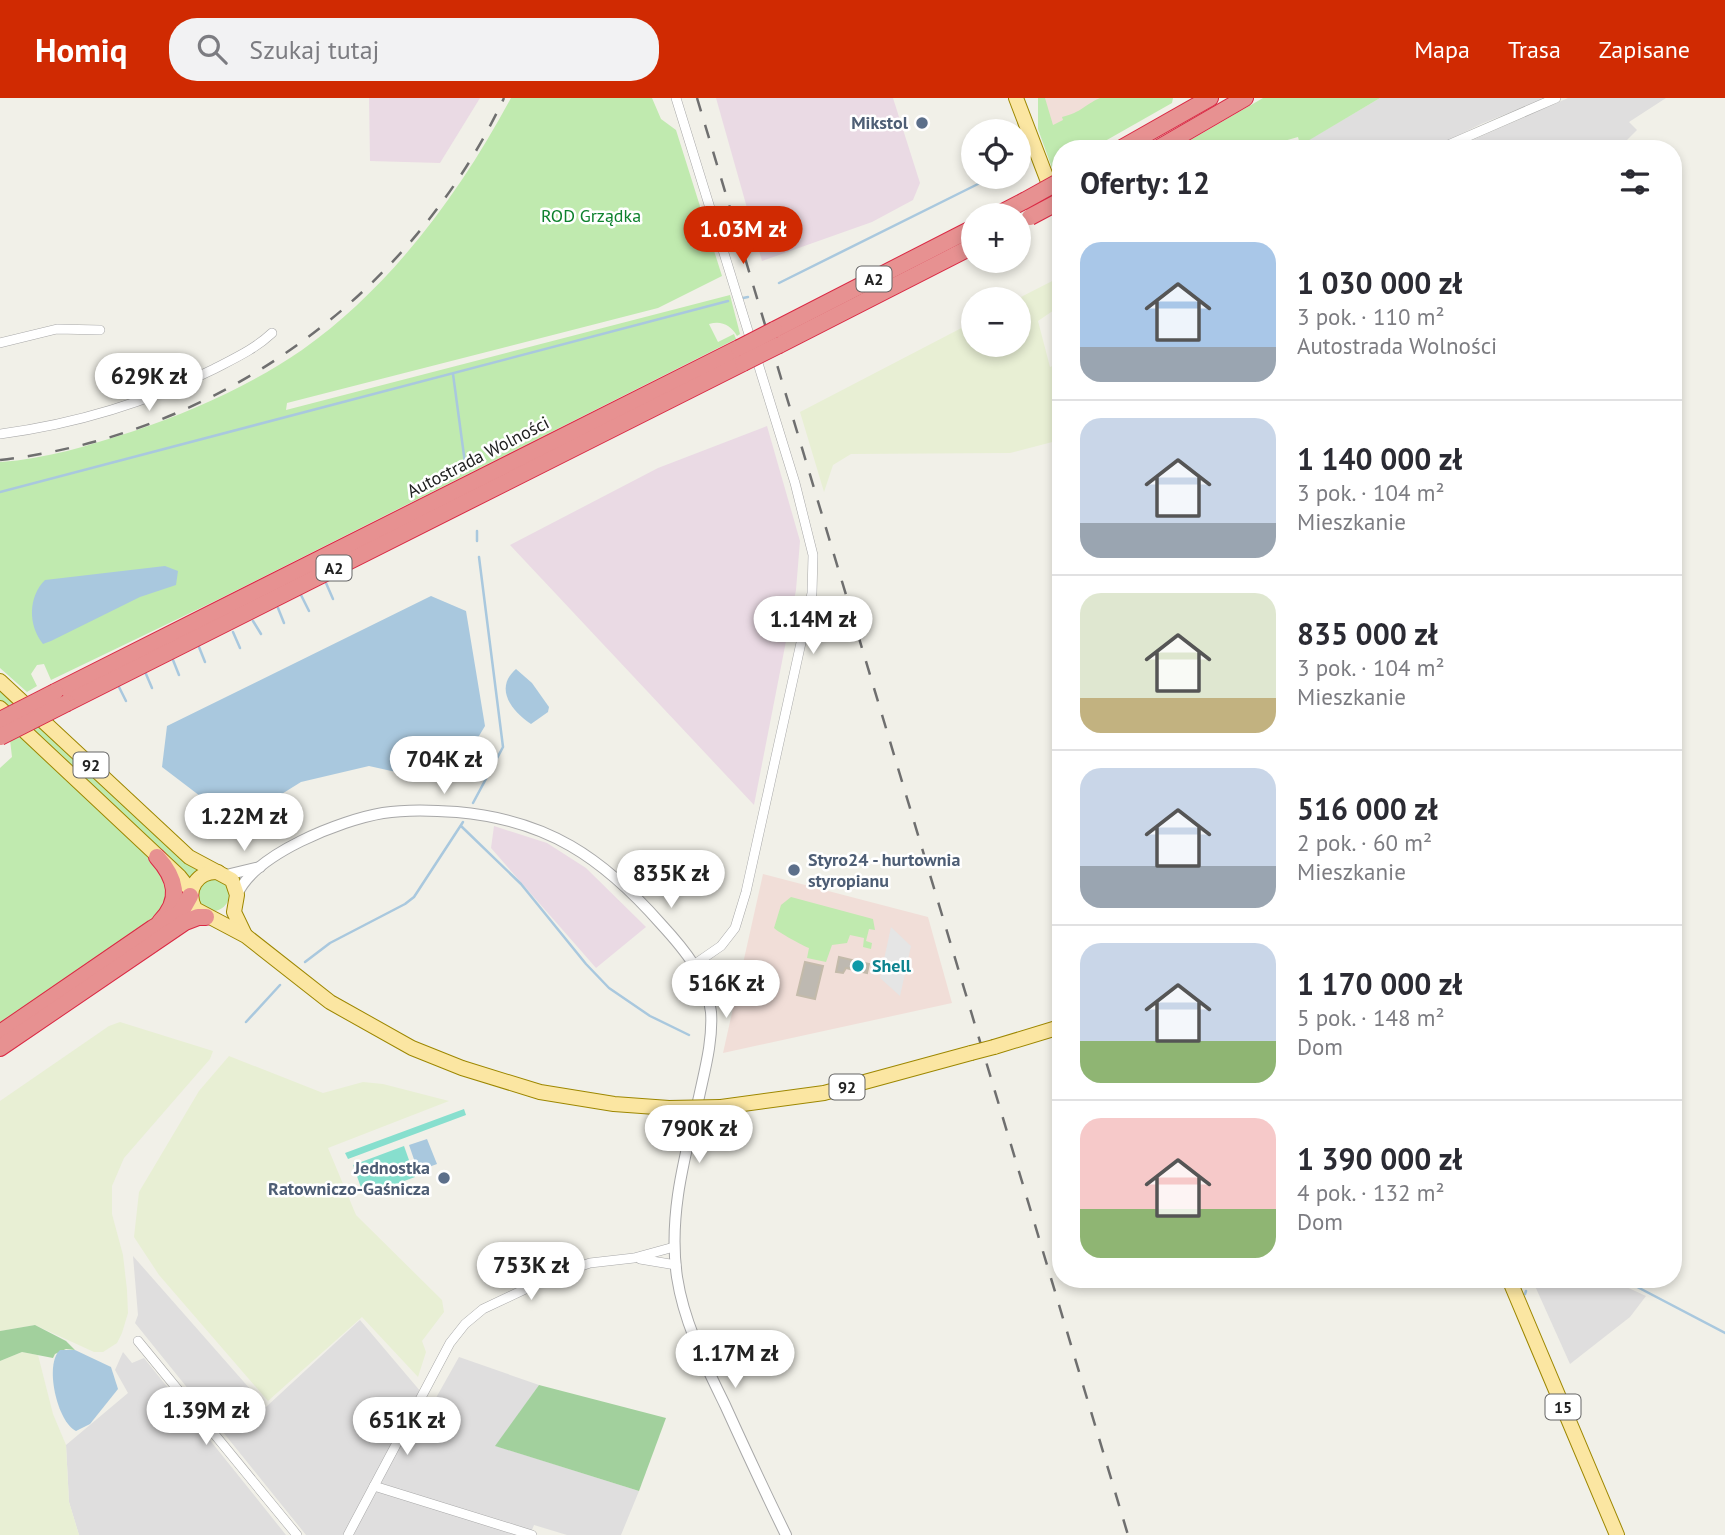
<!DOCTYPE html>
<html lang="pl">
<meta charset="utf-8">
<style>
:root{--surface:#fff;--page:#f2f2f3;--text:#2b2b33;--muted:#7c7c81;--line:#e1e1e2;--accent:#d02a02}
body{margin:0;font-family:"PT Sans",sans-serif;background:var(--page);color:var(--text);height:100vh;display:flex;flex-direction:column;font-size:26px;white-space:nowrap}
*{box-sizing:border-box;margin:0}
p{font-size:23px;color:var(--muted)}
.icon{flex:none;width:38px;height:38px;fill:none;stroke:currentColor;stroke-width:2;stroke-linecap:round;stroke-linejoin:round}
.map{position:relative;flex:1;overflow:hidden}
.panel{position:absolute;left:1052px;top:42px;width:630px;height:1148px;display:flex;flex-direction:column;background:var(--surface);border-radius:28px;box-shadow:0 4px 10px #0003}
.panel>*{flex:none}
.fabs{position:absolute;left:961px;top:21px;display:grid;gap:14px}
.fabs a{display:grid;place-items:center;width:70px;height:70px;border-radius:50%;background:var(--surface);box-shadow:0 4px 10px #0003;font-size:35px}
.price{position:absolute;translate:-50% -60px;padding:0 16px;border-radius:24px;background:#fff;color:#222;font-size:23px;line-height:46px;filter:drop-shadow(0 2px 4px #0008)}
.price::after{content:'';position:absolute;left:50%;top:42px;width:21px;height:16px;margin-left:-10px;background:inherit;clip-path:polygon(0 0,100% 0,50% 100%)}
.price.current{background:var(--accent);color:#fff}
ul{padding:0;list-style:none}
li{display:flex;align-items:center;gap:21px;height:175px;padding:0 28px}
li+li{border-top:2px solid var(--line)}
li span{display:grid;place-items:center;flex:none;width:196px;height:140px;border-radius:21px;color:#555}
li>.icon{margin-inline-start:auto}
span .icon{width:84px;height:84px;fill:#fffc;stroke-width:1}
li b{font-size:30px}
h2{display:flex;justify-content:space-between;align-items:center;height:84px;padding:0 28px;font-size:30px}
header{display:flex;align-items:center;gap:42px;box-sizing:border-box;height:98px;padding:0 35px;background:var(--accent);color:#fff}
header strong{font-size:33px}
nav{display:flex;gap:38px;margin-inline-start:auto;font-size:24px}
.search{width:490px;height:63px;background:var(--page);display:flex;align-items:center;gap:18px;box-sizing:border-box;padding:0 24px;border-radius:28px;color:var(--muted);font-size:26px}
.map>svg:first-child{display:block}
.residential{fill:#dfdede}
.commercial{fill:#f1ded8}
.industrial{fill:#eadae4}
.farmland{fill:#e8efd4}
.grass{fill:#c0eaaf}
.forest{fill:#a2d09d}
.pitch{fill:#87dfce}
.parking{fill:#e5e5e5}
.water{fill:#a9c8de}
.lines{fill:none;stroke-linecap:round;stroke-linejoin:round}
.stream{stroke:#a9c8de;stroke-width:2.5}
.building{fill:#beb9b1;stroke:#c3baaa;stroke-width:2}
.minor-casing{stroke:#a8a8a8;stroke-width:10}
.tertiary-casing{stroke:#a8a8a8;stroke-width:12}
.primary-casing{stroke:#9d8701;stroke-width:16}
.motorway-casing{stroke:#da2944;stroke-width:18}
.minor{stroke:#fff;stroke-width:9}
.tertiary{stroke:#fff;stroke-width:10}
.primary{stroke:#fbe6a2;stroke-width:14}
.motorway{stroke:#e79191;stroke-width:16}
.rail{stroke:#6f6f6f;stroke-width:2.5;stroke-dasharray:14 14;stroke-linecap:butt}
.primary-bridge-casing{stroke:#9d8701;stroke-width:16;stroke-linecap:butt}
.motorway-bridge-casing{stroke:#da2944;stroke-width:18;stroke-linecap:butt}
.primary-bridge{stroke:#fbe6a2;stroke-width:14}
.motorway-bridge{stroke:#e79191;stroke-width:16}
.service-dot{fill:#5c6f8a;stroke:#fff;stroke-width:2.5}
.culture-dot{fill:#0f9aa8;stroke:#fff;stroke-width:2.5}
.labels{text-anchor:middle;stroke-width:5;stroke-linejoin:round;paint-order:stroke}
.shield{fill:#fff;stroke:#646464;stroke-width:2}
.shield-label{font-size:16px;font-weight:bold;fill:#212121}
.service-label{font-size:18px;font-weight:bold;fill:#4e5e75;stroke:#fff;text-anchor:end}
.park-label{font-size:18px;fill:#0d812d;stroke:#fff}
.street-label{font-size:18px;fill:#212121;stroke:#fff}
.culture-label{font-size:18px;font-weight:bold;fill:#0d838f;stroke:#fff;text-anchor:start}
</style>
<header>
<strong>Homiq</strong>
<div class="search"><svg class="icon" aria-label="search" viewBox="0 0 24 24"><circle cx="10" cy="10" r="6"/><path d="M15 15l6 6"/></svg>Szukaj tutaj</div>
<nav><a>Mapa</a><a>Trasa</a><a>Zapisane</a></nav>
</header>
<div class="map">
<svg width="1725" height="1437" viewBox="0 0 1725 1437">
<rect width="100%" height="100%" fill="#f1f0e8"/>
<g class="residential">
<path d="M1380,0H1546L1481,26L1431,51H1302L1300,47Z"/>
<path d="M1568,0H1666L1629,24L1637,32L1618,51H1452Z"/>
<path d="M133,1158L266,1309L360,1222L432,1307L459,1259L539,1287L496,1348L639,1393L621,1437H567L534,1427L530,1437H306L135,1225L138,1217Z"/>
<path d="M1540,1181H1609L1646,1198L1630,1219L1570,1266L1535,1188Z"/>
<path d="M123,1254L132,1265L144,1260L286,1437H79L69,1404L66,1347L128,1295L115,1272Z"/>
</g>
<g class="commercial">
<path d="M1043,0H1109L1052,28Z"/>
<path d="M763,776L928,819L952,905L723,955Z"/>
</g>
<g class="industrial">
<path d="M369,0H480L440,65L370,63Z"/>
<path d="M716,0H893L920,85L913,102L872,124L762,163Z"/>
<path d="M767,328L800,443L796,492L754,707L510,447L658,370Z"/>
<path d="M494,728L547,745L586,770L646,829L596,870L491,750Z"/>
</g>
<g class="farmland">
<path d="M1060,179V208L1038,223L1050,269L1060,265V342L1010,355L851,356L833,367L824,394L800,314L973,224V247H1018L1017,201Z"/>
<path d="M120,924L213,953L210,961L124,1060L112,1088V1116L123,1157L127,1192L128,1215L122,1235L117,1245L103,1254H94L35,1227L0,1233V1003L109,928Z"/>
<path d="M229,958L323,995L363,984L383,986L449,1003L328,1050L356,1117L442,1202L444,1214L422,1243L426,1254L418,1279L362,1219L268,1303L159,1177L134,1139L139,1094L199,993Z"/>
<path d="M22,1254L38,1257L53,1316L66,1347L69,1404L79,1437H0V1263Z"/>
</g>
<g class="grass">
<path d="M511,0H652L661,21L676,32L722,178L658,210L287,305L286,312L730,197L740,236L737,238C731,227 721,222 709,226L718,244L734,236L736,241L213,504L51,582L44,566L37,567L31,576L37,588L27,594L0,570V364C47,361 90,347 134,333C193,313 251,287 302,252C391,189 460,95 511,0Z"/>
<path d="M1038,0H1045L1053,27L1063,22L1062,19C1082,14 1084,7 1100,0H1173L1172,5L1091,51H1060L1052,70L1038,31Z"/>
<path d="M1263,0H1380L1301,47L1302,51H1294L1300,47L1298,39L1256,51H1175Z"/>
<path d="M0,587L197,772L187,782L0,605Z"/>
<path d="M19,637L85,696L151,762L164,776L169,793L159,817L0,927V670L12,659L10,642Z"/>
<circle cx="213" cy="797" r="16"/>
<path d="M791,799L873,821L875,832L869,831L866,843L872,845L871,851L863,849L864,840L850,837L847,845L832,847L826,864L807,860L809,850C803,848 778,834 774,830L781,807Z"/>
</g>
<g class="forest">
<path d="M35,1227L66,1243L75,1252L66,1251L55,1256L53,1260L22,1254L0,1263V1233Z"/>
<path d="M539,1287L666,1320L639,1393L495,1348Z"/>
</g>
<g class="pitch">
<path d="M464,1011L466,1017L348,1061L345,1055Z"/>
<path d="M404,1048L415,1079L364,1098L353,1067Z"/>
</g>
<path class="parking" d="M891,829L911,848L900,898L880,880Z"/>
<g class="water">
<path d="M165,468L178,473L176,487L140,499L51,543L43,546C28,527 28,499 45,482Z"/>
<path d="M431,498L466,513L485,628L450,686L369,668L301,684L251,715L221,714L162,669L167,628Z"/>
<path d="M516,571L532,585L549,609L548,614L531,626C511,613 494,590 516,571Z"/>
<path d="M427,1041L437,1066L418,1073L409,1047Z"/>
<path d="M60,1252H75L111,1269L118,1291L90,1326L76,1333C57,1324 44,1266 60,1252Z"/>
</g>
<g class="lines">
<g class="stream">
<path d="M779,185L990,80"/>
<path d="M743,200L748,199"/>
<path d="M453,276L465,365"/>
<path d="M0,394L728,203"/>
<path d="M477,443V433"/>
<path d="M326,485L333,501"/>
<path d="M301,497L309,513"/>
<path d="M278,510L284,525"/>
<path d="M253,523L261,536"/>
<path d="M233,534L240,550"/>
<path d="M199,549L205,564"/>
<path d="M173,562L179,577"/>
<path d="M146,576L152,590"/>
<path d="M119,589L126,603"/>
<path d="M473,705L503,649L479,459"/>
<path d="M461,728L521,786L586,866L609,890L650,918L689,937"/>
<path d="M305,864L330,845L405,806L414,799L463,724"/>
<path d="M246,924L280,887"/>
<path d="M1622,1181L1725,1235"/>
<path d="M1533,1183L1534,1181"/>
<path d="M1525,1196L1526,1193"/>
</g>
</g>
<g class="building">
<path d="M839,859L869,866L867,875L846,870L843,875L836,874Z"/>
<path d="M805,864L823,868L815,901L797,897Z"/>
</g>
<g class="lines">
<g class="minor-casing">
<g id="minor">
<path d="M676,0L795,385L813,457L812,495L746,794L735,830L721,848L695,866"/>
<path d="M1439,51L1556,0"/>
<path d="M0,245L57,231L100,232"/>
<path d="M0,336C75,326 146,305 214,271C235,260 255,251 272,235"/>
<path d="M640,1161L676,1167"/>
<path d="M138,1243L297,1437"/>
<path d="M374,1388L532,1437"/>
<path d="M348,1437L450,1245L465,1226L483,1211L557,1176L590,1165L634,1160L674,1149"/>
</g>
</g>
<g class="tertiary-casing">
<g id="tertiary">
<path d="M226,777L260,769"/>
<path d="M237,797C254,756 341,722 383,715C407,711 432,712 457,714C547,722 602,759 661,826C684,851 707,878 711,914C713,942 705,971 699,999C685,1058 668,1117 677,1179C684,1225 705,1266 725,1307C745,1351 765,1394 786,1437"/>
</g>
</g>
<g class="primary-casing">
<g id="primary">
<path d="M1016,0L1060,115"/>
<path d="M0,583L189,759L232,782L237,797L234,814L245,837"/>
<path d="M0,610L179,778L191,793"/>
<path d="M218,774C197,773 185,792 195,811L246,838L330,904L412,950L462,970L540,994L614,1006L669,1010"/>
<path d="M994,949L1060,929"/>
<path d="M721,1009L824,995L971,955"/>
<path d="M1509,1181L1617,1437"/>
</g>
</g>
<g class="motorway-casing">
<g id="motorway">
<path d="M1120,51L1210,0"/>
<path d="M1157,51L1245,0"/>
<path d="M997,117L1024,103"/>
<path d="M774,232L973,130"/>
<path d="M779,247L973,148"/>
<path d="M55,594L739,250"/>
<path d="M67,605L743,265"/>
<path d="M157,759C176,780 182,802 160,824"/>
<path d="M0,935L153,830L181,814L190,798"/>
<path d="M0,950L185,824L198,819H206"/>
</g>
</g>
<use href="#minor" class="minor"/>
<use href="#tertiary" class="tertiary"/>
<use href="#primary" class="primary"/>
<use href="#motorway" class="motorway"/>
<g class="rail">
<path d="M697,0L1128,1437"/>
<path d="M0,362C218,337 411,198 504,0"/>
</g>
<g class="primary-bridge-casing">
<g id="primary-bridge">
<path d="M971,955L994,949"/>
<path d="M669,1010L721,1009"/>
</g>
</g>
<g class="motorway-bridge-casing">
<g id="motorway-bridge">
<path d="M1024,103L1060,83"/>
<path d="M1030,119L1060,103"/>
<path d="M739,250L774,232"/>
<path d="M743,265L779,247"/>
<path d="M0,622L55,594"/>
<path d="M0,639L67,605"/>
</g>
</g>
<use href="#primary-bridge" class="primary-bridge"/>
<use href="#motorway-bridge" class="motorway-bridge"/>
</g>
<g class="service-dot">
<circle cx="922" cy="25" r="7"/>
<circle cx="794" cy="772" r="7"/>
<circle cx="444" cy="1080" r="7"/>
</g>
<circle class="culture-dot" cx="858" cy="868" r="7"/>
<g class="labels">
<g class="shield">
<rect x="856.5" y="168.5" width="35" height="25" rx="5"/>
<rect x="316.5" y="457.5" width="35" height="25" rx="5"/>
<rect x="73.5" y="654.5" width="35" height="25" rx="5"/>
<rect x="829.5" y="976.5" width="35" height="25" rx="5"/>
<rect x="1545.5" y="1296.5" width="35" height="25" rx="5"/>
</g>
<g class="shield-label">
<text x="874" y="187">A2</text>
<text x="334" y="476">A2</text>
<text x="91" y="673">92</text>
<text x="847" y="995">92</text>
<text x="1563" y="1315">15</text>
</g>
<g class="service-label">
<text x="908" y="31">Mikstol</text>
<text x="808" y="768" text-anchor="start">Styro24 - hurtownia<tspan x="808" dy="21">styropianu</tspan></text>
<text x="430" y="1076">Jednostka<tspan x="430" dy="21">Ratowniczo-Gaśnicza</tspan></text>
</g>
<g class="park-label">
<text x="591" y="124">ROD Grządka</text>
</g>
<g class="street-label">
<text transform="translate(478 359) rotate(-27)" y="6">Autostrada Wolności</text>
</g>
<g class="culture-label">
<text x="872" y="874">Shell</text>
</g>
</g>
</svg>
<div class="fabs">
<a><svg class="icon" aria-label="locate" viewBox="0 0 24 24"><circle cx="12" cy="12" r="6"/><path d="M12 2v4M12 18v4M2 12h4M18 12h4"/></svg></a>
<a>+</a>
<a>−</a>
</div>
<b class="price current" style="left:743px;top:168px">1.03M zł</b>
<b class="price" style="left:149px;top:315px">629K zł</b>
<b class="price" style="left:813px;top:558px">1.14M zł</b>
<b class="price" style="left:444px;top:698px">704K zł</b>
<b class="price" style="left:244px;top:755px">1.22M zł</b>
<b class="price" style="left:671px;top:812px">835K zł</b>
<b class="price" style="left:726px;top:922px">516K zł</b>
<b class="price" style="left:699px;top:1067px">790K zł</b>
<b class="price" style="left:531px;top:1204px">753K zł</b>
<b class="price" style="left:735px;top:1292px">1.17M zł</b>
<b class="price" style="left:206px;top:1349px">1.39M zł</b>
<b class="price" style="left:407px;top:1359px">651K zł</b>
<section class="panel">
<h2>Oferty: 12<svg class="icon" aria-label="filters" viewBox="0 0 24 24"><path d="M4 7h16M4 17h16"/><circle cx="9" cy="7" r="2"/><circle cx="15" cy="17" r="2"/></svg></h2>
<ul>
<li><span style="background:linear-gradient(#a9c7e8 75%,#9aa5b1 0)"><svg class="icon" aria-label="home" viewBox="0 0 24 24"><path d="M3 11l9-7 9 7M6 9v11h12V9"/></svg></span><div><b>1 030 000 zł</b><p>3 pok. · 110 m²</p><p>Autostrada Wolności</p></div></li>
<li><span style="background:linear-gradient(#c9d6e8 75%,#9aa5b1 0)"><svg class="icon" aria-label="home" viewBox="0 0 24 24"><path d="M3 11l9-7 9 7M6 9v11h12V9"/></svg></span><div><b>1 140 000 zł</b><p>3 pok. · 104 m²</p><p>Mieszkanie</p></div></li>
<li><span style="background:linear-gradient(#dfe7d0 75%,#c2b280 0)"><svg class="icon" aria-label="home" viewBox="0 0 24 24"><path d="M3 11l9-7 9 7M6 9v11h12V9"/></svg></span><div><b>835 000 zł</b><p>3 pok. · 104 m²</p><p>Mieszkanie</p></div></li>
<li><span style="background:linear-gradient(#c9d6e8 70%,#9aa5b1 0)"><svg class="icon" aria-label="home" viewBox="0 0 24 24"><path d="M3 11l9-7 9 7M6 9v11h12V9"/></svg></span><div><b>516 000 zł</b><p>2 pok. · 60 m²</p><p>Mieszkanie</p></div></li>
<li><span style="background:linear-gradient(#c9d6e8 70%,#8fb573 0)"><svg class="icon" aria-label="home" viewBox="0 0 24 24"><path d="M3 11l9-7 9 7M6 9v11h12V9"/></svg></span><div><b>1 170 000 zł</b><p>5 pok. · 148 m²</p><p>Dom</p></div></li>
<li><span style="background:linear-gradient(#f6c9c9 65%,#8fb573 0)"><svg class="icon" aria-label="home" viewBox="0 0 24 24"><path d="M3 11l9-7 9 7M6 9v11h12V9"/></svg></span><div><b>1 390 000 zł</b><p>4 pok. · 132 m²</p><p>Dom</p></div></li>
</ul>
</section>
</div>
